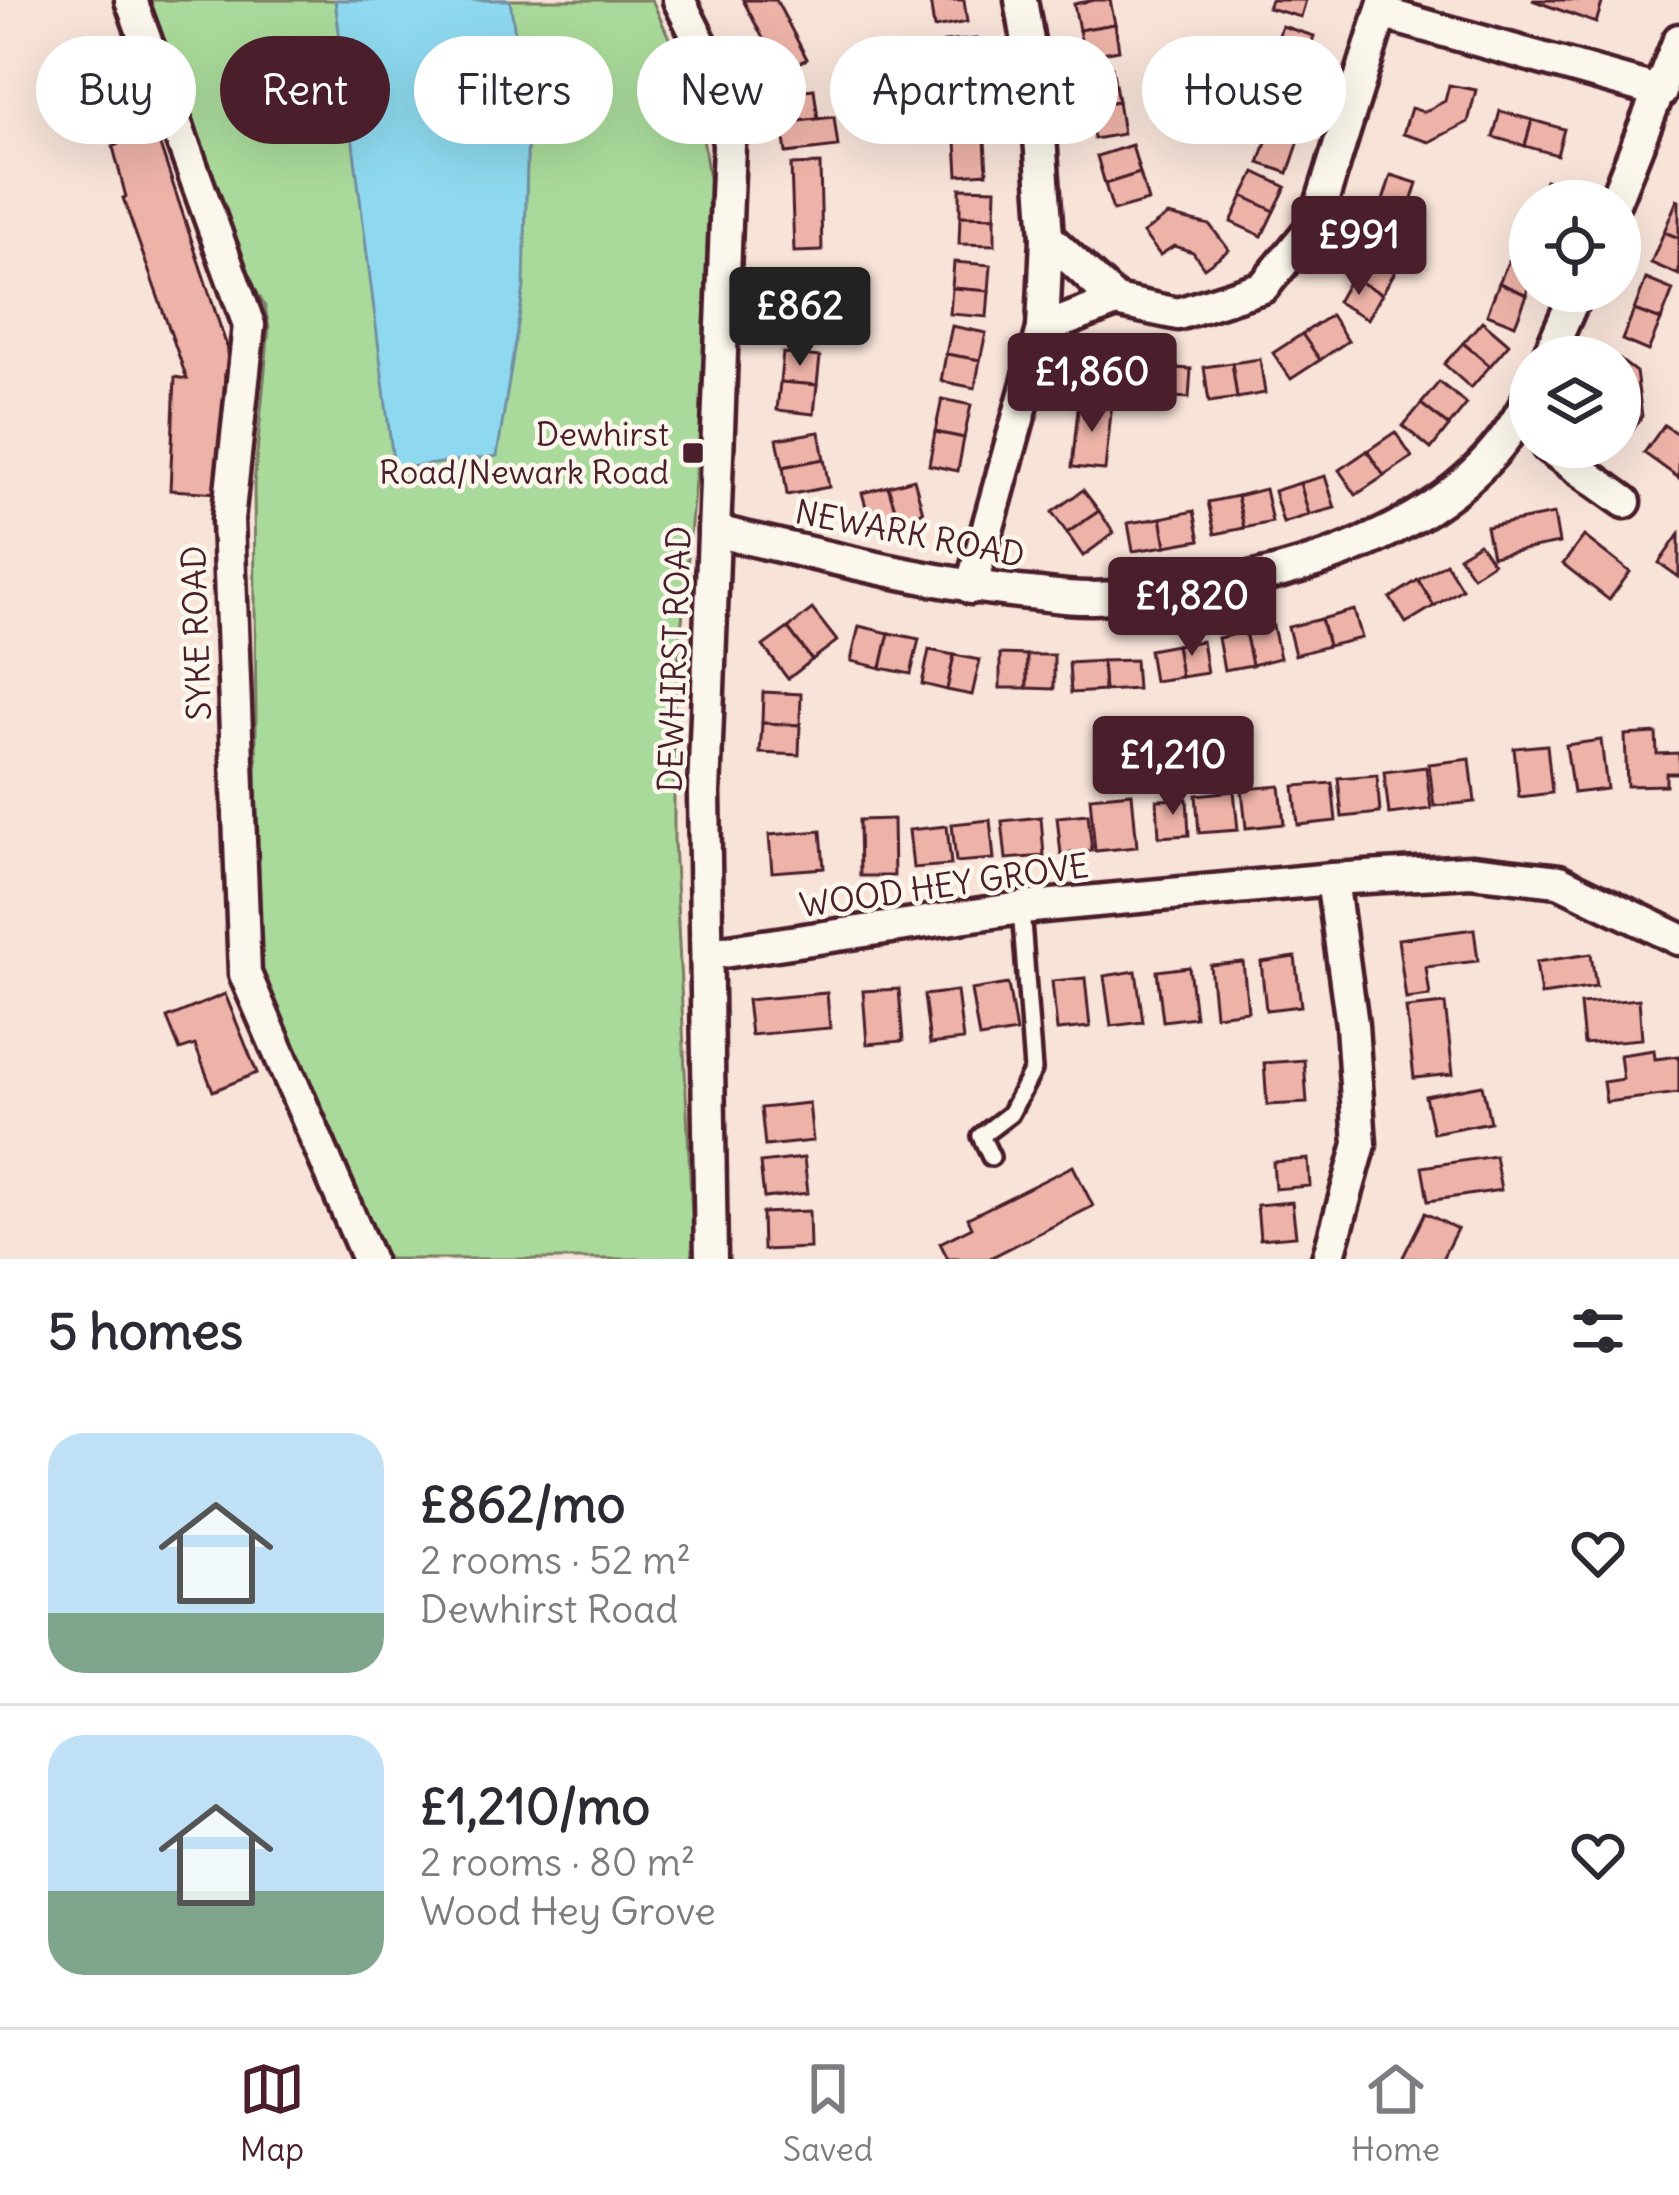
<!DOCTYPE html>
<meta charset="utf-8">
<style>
:root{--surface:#fff;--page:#f7f7f7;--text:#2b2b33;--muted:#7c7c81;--line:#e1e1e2;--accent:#4a1f2b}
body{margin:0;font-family:Delius,sans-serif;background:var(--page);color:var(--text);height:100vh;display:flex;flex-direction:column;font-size:45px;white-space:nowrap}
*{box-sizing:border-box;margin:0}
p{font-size:39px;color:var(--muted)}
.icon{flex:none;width:66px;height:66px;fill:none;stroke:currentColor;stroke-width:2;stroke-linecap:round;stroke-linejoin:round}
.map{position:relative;height:1259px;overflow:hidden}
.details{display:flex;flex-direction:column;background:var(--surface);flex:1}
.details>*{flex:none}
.guide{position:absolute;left:36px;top:36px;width:1608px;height:108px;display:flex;gap:24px}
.fabs{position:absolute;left:1509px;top:180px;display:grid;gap:24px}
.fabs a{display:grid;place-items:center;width:132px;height:132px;border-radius:50%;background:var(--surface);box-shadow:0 12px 48px #0002;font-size:60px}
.price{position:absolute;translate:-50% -102px;padding:0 27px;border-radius:12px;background:var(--accent);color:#fff;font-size:39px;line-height:78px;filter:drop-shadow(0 3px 6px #0008)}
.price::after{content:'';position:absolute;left:50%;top:72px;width:36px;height:27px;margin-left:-18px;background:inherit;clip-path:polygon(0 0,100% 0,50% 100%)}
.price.on{background:#222;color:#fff}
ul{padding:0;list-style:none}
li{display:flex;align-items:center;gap:36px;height:300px;padding:0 48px}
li+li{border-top:3px solid var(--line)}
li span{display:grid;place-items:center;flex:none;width:336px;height:240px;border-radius:36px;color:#555}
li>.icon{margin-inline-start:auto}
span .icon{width:144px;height:144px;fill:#fffc;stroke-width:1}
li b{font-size:51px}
h2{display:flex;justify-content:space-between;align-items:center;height:144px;padding:0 48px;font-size:51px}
.tag{padding:0 42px;border-radius:54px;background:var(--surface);box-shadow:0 12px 48px #0002;font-size:42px;line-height:108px}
.tag.on{background:var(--accent);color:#fff}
.tabs{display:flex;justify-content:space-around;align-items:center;height:168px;border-top:3px solid var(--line);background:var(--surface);font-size:33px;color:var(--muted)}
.tabs a{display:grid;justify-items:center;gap:6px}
.tabs .on{color:var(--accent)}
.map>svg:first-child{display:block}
.green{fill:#aada9b;stroke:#7a7c63;stroke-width:3}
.water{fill:#8ed9ef;stroke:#738fa1;stroke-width:3}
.building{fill:#edb3a8;stroke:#4a1f2b;stroke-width:3}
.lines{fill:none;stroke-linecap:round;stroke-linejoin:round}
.service-casing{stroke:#4a1f2b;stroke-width:24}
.minor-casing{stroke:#4a1f2b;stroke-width:39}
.service{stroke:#fbf7ec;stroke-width:15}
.minor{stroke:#fbf7ec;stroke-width:30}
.poi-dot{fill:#4a1f2b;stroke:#fbf7ec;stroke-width:4.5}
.labels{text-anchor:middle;stroke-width:9;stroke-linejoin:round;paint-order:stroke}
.poi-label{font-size:33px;fill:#4a1f2b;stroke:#fbf7ec;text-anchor:end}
.street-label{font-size:33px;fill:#4a1f2b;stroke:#fbf7ec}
</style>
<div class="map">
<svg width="1679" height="1259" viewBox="0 0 1679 1259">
<rect width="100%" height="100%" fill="#f7e3d8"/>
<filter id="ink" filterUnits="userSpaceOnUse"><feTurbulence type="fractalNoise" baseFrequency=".00833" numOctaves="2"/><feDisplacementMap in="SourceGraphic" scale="24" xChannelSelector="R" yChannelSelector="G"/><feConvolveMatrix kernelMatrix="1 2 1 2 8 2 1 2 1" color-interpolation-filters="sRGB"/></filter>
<g filter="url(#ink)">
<path class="green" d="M147,0H652L698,103L709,179L701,416L674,708V839L694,1259H382L258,966L254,484L269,328L265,307L228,237Z"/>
<path class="water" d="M335,0H510L528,118L524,287L497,456L394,469Z"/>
<g class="building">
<path d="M743,0H776L807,59L781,73Z"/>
<path d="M930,0H964L967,22L934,28Z"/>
<path d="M1095,0H1110L1115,24L1079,30L1074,4Z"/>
<path d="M1271,0H1306L1301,17L1268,8Z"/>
<path d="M1532,0H1603L1596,23Z"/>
<path d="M1115,24L1119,50L1084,56L1079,30Z"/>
<path d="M1282,26L1314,36L1306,61L1274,51Z"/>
<path d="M977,39L980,65L947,68L944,42Z"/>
<path d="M1274,51L1306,61L1299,86L1266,76Z"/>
<path d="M980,65L982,92L949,95L947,68Z"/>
<path d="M1112,67L1118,101L1088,106L1083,72Z"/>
<path d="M1449,85L1476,90L1468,122L1429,142L1403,134L1411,108L1424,112L1445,101Z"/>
<path d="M141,88L233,365L225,371L219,493L170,490L175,377L187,379L123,198L126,197L113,147L118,144L106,98Z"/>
<path d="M814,89L818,119L782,123L779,93Z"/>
<path d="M1280,99L1309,108L1299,141L1270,131Z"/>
<path d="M1118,101L1123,134L1094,139L1088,106Z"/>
<path d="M983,107L985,140L956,141L954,108Z"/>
<path d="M1500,111L1532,120L1525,146L1493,137Z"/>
<path d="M834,117L838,147L786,153L782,123Z"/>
<path d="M1532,120L1564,129L1557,155L1525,146Z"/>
<path d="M1270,131L1299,141L1288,173L1259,163Z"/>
<path d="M985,140L987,173L958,175L956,141Z"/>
<path d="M1132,145L1140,173L1105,184L1097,156Z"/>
<path d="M820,164L822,251L794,252L791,165Z"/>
<path d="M1255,172L1286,187L1274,211L1243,196Z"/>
<path d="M1140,173L1148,201L1113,211L1105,184Z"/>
<path d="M1391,175L1417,183L1407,215L1381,207Z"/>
<path d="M1545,180L1573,192L1569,201H1536Z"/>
<path d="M960,188L996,189L995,217L960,216Z"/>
<path d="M1243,196L1274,211L1262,236L1231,222Z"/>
<path d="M1677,200L1679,201V238L1664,232Z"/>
<path d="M1381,207L1407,215L1397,247L1371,239Z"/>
<path d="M1168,215L1210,225L1229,250L1204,268L1193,252L1174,246L1160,255L1143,233Z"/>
<path d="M960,216L995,217V245L959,244Z"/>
<path d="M1664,232L1679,238V275L1651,263Z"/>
<path d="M1365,253L1396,270L1382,294L1351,277Z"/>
<path d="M1512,253L1530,261L1527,295L1499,283Z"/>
<path d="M954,262L991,265L989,291L952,288Z"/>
<path d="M792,276L830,279L828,309L790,305Z"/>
<path d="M1351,277L1382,294L1368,319L1337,302Z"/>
<path d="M1646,279L1673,290L1661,320L1634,310Z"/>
<path d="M1499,283L1527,295L1515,325L1487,314Z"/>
<path d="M952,288L989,291L987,317L950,314Z"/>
<path d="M790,305L828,309L825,338L787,334Z"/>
<path d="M1634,310L1661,320L1648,351L1622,340Z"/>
<path d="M1331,315L1348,341L1320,360L1302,334Z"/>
<path d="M1482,321L1509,344L1490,366L1463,343Z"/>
<path d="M952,326L986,333L980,360L946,354Z"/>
<path d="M1302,334L1320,360L1291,379L1273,353Z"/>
<path d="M1463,343L1490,366L1471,388L1444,364Z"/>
<path d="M783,353L820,357L817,385L780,382Z"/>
<path d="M946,354L980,360L975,388L941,381Z"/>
<path d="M1260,359L1265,393L1237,398L1232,363Z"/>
<path d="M1620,360L1636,372L1642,416L1625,440L1620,436Z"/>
<path d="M1232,363L1237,398L1209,402L1204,367Z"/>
<path d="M1122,365L1156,367L1155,396L1120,394Z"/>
<path d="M1156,367L1191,369L1189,398L1155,396Z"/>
<path d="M780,382L817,385L814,414L777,410Z"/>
<path d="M1439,382L1467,404L1449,426L1421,404Z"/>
<path d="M942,399L971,405L964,438L935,432Z"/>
<path d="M1079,400L1112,403L1105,470L1072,467Z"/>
<path d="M1421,404L1449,426L1431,449L1403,426Z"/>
<path d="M1664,425L1679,435V478L1644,453Z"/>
<path d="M819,432L824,459L783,467L777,439Z"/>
<path d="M935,432L964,438L958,471L929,465Z"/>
<path d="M1395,432L1412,457L1384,476L1367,451Z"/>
<path d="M1367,451L1384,476L1356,495L1339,470Z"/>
<path d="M824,459L829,487L787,495L783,467Z"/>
<path d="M1325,476L1335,508L1309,515L1300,483Z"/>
<path d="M914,479L923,512L898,519L888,486Z"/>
<path d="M1300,483L1309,515L1283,523L1274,491Z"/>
<path d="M888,486L898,519L872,527L862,493Z"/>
<path d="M1265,489L1272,522L1244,528L1237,496Z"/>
<path d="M1083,490L1099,511L1067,533L1052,512Z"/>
<path d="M1237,496L1244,528L1215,534L1208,502Z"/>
<path d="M1099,511L1114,533L1083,556L1067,533Z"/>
<path d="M1194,511L1200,540L1166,546L1161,518Z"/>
<path d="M1554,514L1559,543L1492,556L1486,527Z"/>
<path d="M1161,518L1166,546L1133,551L1128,523Z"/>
<path d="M1679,534V577L1659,563Z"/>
<path d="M1584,536L1630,572L1609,600L1563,564Z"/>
<path d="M1479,543L1493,563L1473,576L1459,556Z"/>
<path d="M1446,563L1462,589L1434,606L1418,580Z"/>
<path d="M1418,580L1434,606L1406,623L1390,598Z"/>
<path d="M812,609L837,641L812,660L788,628Z"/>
<path d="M1354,610L1362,638L1328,646L1321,619Z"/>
<path d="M1321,619L1328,646L1295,655L1288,627Z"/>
<path d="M859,626L889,633L881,668L851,661Z"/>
<path d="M1273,626L1280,658L1252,665L1245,632Z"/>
<path d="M788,628L812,660L788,679L763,646Z"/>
<path d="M1245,632L1252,665L1224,670L1218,638Z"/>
<path d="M889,633L919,639L911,674L881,668Z"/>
<path d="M1202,641L1207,673L1181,677L1176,645Z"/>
<path d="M1176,645L1181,677L1154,681L1149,650Z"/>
<path d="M929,650L954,655L947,690L922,684Z"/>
<path d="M1000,654L1027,655V688H1000Z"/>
<path d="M954,655L980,660L972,695L947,690Z"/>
<path d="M1027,655H1054V689L1027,688Z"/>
<path d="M1135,660L1137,689L1104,691L1102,661Z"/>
<path d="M1102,661L1104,691L1071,693L1069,663Z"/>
<path d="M763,692L801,694L800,725L762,723Z"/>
<path d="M762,723L800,725L799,755L760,753Z"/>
<path d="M1656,733L1657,754L1679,753V773H1666V785L1627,786L1625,735Z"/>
<path d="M1601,740L1607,789L1573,793L1566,745Z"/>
<path d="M1547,745L1552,793L1519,797L1514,748Z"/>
<path d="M1470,759L1475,802L1434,806L1429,764Z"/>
<path d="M1426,767L1431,809L1389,814L1384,772Z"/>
<path d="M1377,775L1380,813L1342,817L1338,778Z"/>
<path d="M1332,783L1336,821L1298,825L1294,786Z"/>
<path d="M1280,786L1284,824L1246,828L1242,789Z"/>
<path d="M1234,791L1238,830L1199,833L1196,795Z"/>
<path d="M1132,793L1137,847L1095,851L1090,797Z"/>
<path d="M1187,799L1189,835L1159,837L1157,800Z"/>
<path d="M1088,814L1092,851L1061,854L1057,817Z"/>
<path d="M1041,817L1044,856L1006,859L1002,821Z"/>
<path d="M893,819L894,876H860L859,820Z"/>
<path d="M990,820L994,859L956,862L952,824Z"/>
<path d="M947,826L951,865L913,868L909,830Z"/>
<path d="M821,831L824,868L772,872L769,835Z"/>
<path d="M1474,929L1478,961L1426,967L1430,996L1406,999L1398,939Z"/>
<path d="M1591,954L1596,987L1541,995L1536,962Z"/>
<path d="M1295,957L1301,1006L1266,1010L1261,962Z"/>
<path d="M1243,962L1248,1011L1215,1015L1210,965Z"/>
<path d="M1189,967L1195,1017L1163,1021L1157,971Z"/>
<path d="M1136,971L1143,1022L1111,1026L1104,976Z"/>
<path d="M1085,978L1090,1027L1057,1030L1052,981Z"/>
<path d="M1008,984L1016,1032L979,1038L971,990Z"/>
<path d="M899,989L903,1041L867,1044L863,991Z"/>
<path d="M957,991L963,1040L930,1044L924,995Z"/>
<path d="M827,993L830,1028L751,1035L747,1000Z"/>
<path d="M225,994L257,1073L213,1091L195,1045L180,1050L167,1018Z"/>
<path d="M1639,999L1642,1039L1584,1044L1580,1004Z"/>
<path d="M1445,1004L1453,1074L1414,1078L1406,1008Z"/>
<path d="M1654,1050L1655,1059L1679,1056V1093L1606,1102L1603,1082L1623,1079L1620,1055Z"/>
<path d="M1304,1060L1307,1103L1267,1105L1264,1063Z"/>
<path d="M1482,1085L1490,1122L1433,1133L1425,1096Z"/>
<path d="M809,1103L813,1141L765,1146L761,1108Z"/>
<path d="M1495,1156L1501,1190L1428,1201L1422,1167Z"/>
<path d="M804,1158L808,1193L764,1198L760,1163Z"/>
<path d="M1308,1159L1310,1186L1275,1189L1273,1162Z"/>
<path d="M1073,1166L1093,1206L988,1259H948L940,1243L972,1227L968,1218Z"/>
<path d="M1292,1202L1296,1236L1260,1239L1257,1205Z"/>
<path d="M809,1211L810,1248L763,1250L762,1213Z"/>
<path d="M1425,1213L1457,1229L1442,1259H1402Z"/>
</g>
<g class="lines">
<g class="service-casing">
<path id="service" d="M991,1157L981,1136L1010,1114L1033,1070L1021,908"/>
</g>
<g class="minor-casing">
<g id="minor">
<path d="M131,0L249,325L228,520L245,974L368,1259"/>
<path d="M679,0L721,84L729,145L704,793L711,1259"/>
<path d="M1381,13L1661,92"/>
<path d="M1615,201L1679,40"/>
<path d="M1047,237L1116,301"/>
<path d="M1116,301L1178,314L1263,287L1315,224L1385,0"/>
<path d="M1043,329L1116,301"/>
<path d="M1548,357L1577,291"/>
<path d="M1548,447L1625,502"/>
<path d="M714,531C819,554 923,583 1029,593C1050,595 1072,599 1093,598C1244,594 1460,546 1530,396"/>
<path d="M971,588L1043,329L1047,237L1037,94L1021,0"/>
<path d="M709,954L1021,908L1332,879L1471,871L1559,881L1679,939"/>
<path d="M1328,1259L1360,1144L1352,1025L1332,879"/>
</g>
</g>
<use href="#service" class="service"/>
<use href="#minor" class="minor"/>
</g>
</g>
<rect class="poi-dot" x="681" y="441" width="24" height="24" rx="6"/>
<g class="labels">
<g class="poi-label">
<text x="669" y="446">Dewhirst<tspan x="669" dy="38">Road/Newark Road</tspan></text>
</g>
<g class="street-label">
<text transform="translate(910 533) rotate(11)" y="12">NEWARK ROAD</text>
<text transform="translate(196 633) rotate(-92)" y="12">SYKE ROAD</text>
<text transform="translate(674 659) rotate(-88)" y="12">DEWHIRST ROAD</text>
<text transform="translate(944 885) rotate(-8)" y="12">WOOD HEY GROVE</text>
</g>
</g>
</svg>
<div class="fabs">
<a><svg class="icon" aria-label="locate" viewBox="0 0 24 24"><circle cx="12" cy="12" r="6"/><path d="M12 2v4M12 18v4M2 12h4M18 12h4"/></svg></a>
<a><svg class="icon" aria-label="layers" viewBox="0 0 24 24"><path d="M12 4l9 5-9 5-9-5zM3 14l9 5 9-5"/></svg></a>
</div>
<b class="price" style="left:1359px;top:298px">£991</b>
<b class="price on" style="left:800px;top:369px">£862</b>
<b class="price" style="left:1092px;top:435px">£1,860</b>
<b class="price" style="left:1192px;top:659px">£1,820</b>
<b class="price" style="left:1173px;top:818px">£1,210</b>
<div class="guide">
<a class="tag">Buy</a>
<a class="tag on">Rent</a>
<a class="tag">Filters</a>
<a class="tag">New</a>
<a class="tag">Apartment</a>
<a class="tag">House</a>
</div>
</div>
<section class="details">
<h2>5 homes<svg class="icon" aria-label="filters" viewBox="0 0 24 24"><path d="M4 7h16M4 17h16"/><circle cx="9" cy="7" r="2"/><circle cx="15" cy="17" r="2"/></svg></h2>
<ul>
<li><span style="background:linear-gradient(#bfe0f5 75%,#7fa58c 0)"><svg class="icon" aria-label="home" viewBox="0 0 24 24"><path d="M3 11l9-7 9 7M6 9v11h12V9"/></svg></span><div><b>£862/mo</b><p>2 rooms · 52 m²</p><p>Dewhirst Road</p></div><svg class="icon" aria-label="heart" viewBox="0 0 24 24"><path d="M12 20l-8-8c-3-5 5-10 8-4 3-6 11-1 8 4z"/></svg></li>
<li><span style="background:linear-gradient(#bfe0f5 65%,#7fa58c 0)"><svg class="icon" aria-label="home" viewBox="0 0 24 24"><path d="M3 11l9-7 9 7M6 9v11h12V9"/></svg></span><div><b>£1,210/mo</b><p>2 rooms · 80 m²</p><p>Wood Hey Grove</p></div><svg class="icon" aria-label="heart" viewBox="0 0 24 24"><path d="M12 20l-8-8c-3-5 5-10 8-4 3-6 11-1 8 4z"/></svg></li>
</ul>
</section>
<nav class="tabs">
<a class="on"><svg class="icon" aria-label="map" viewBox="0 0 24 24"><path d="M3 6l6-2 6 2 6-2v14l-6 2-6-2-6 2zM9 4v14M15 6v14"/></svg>Map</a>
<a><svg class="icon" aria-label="saved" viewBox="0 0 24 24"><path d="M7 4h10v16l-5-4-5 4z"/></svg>Saved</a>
<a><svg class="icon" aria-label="home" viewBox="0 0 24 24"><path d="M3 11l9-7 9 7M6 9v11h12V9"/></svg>Home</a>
</nav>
